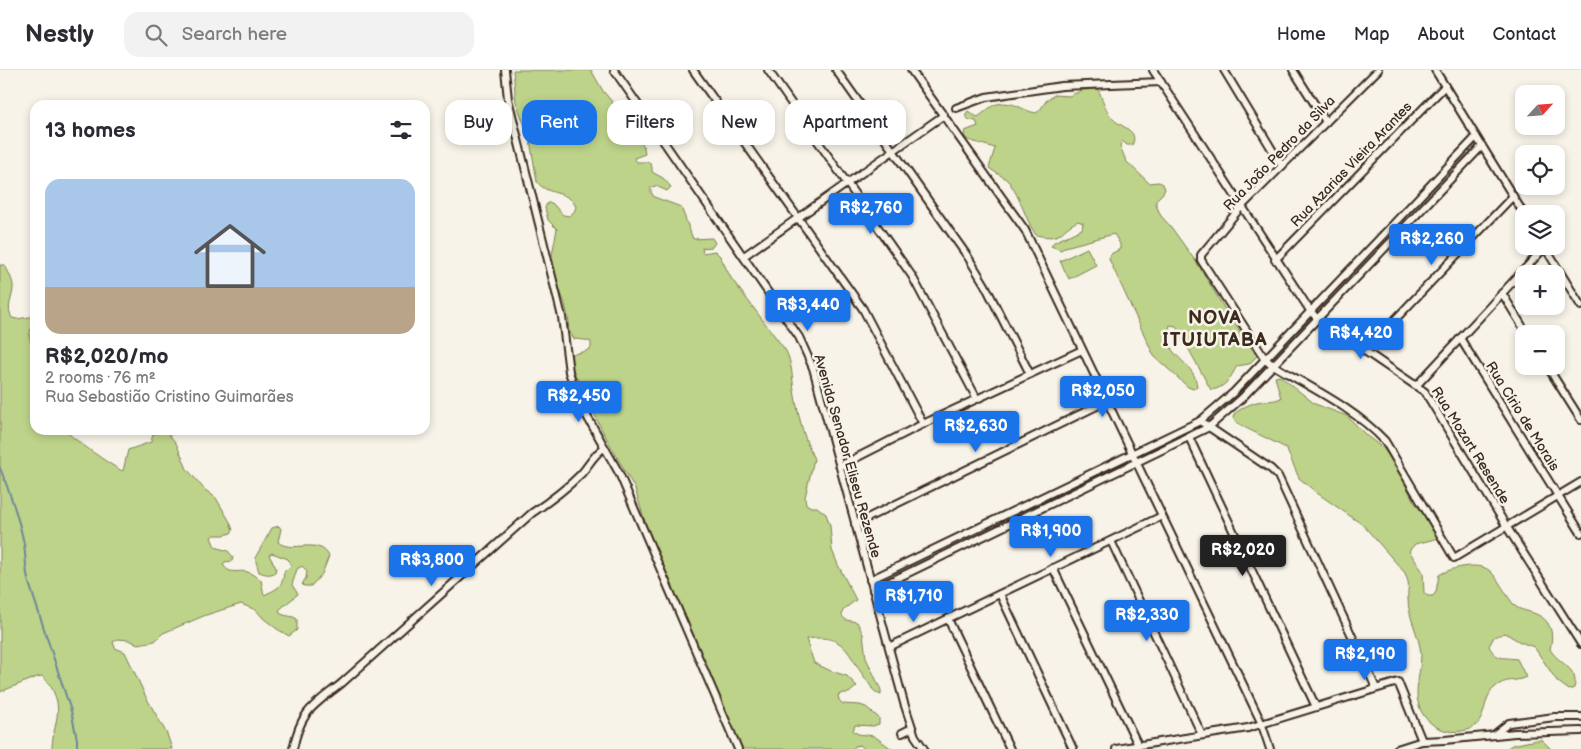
<!DOCTYPE html>
<meta charset="utf-8">
<style>
:root{--surface:#fff;--page:#f2f2f3;--text:#2b2b33;--muted:#7c7c81;--line:#e1e1e2;--accent:#1a73e8}
body{margin:0;font-family:"Balsamiq Sans",sans-serif;background:var(--page);color:var(--text);height:100vh;display:flex;flex-direction:column;font-size:19px;white-space:nowrap}
*{box-sizing:border-box;margin:0}
p{font-size:16px;color:var(--muted)}
.icon{flex:none;width:28px;height:28px;fill:none;stroke:currentColor;stroke-width:2;stroke-linecap:round;stroke-linejoin:round}
.map{position:relative;flex:1;overflow:hidden}
.details{position:absolute;left:30px;top:30px;width:400px;height:335px;display:flex;flex-direction:column;background:var(--surface);border-radius:15px;box-shadow:0 2px 8px #0003}
.details>*{flex:none}
.top-card{position:absolute;left:445px;top:30px;width:475px;height:45px;display:flex;gap:10px}
.needle{width:32px;rotate:64deg}
.tools{position:absolute;left:1515px;top:15px;display:grid;gap:10px}
.tools a{display:grid;place-items:center;width:50px;height:50px;border-radius:10px;background:var(--surface);box-shadow:0 2px 8px #0003;font-size:25px}
.price{position:absolute;translate:-50% -42px;padding:0 11px;border-radius:5px;background:var(--accent);color:#fff;font-size:16px;line-height:32px;filter:drop-shadow(0 1px 2px #0008)}
.price::after{content:'';position:absolute;left:50%;top:30px;width:15px;height:11px;margin-left:-8px;background:inherit;clip-path:polygon(0 0,100% 0,50% 100%)}
.price.current{background:#222;color:#fff}
ul{padding:0;list-style:none}
li{display:grid;align-content:center;gap:10px;height:265px;padding:0 15px}
li+li{border-top:1px solid var(--line)}
li span{display:grid;place-items:center;height:155px;border-radius:15px;color:#555}
li>.icon{margin-inline-start:auto}
span .icon{width:90px;height:90px;fill:#fffc;stroke-width:1}
li b{font-size:21px}
h2{display:flex;justify-content:space-between;align-items:center;height:60px;padding:0 15px;font-size:21px}
.chip{padding:0 18px;border-radius:15px;background:var(--surface);box-shadow:0 2px 8px #0003;font-size:18px;line-height:45px}
.chip.current{background:var(--accent);color:#fff}
header{display:flex;align-items:center;gap:30px;box-sizing:border-box;height:70px;padding:0 25px;background:var(--surface);border-bottom:1px solid var(--line)}
header strong{font-size:24px}
nav{display:flex;gap:28px;margin-inline-start:auto;font-size:18px}
.search{width:350px;height:45px;background:var(--page);display:flex;align-items:center;gap:12px;box-sizing:border-box;padding:0 18px;border-radius:15px;color:var(--muted);font-size:19px}
.map>svg:first-child{display:block}
.green{fill:#bdd389;stroke:#7c7e54}
.lines{fill:none;stroke-linecap:round;stroke-linejoin:round}
.stream{stroke:#6d889a;stroke-width:2}
.street-casing{stroke:#3b2a1e;stroke-width:10}
.street{stroke:#f7f3e8;stroke-width:6}
.labels{text-anchor:middle;stroke-width:5;stroke-linejoin:round;paint-order:stroke}
.street-label{font-size:14px;fill:#3b2a1e;stroke:#f7f3e8}
.district-label{font-size:19px;font-weight:bold;letter-spacing:1px;fill:#3b2a1e;stroke:#f7f3e8}
</style>
<header>
<strong>Nestly</strong>
<div class="search"><svg class="icon" aria-label="search" viewBox="0 0 24 24"><circle cx="10" cy="10" r="6"/><path d="M15 15l6 6"/></svg>Search here</div>
<nav><a>Home</a><a>Map</a><a>About</a><a>Contact</a></nav>
</header>
<div class="map">
<svg width="1581" height="679" viewBox="0 0 1581 679">
<rect width="100%" height="100%" fill="#f7f3e8"/>
<filter id="ink" filterUnits="userSpaceOnUse"><feTurbulence type="fractalNoise" baseFrequency=".02" numOctaves="2"/><feDisplacementMap in="SourceGraphic" scale="10" xChannelSelector="R" yChannelSelector="G"/><feConvolveMatrix kernelMatrix="1 2 1 2 8 2 1 2 1" color-interpolation-filters="sRGB"/></filter>
<g filter="url(#ink)">
<g class="green">
<path d="M513,0H591L603,21L613,33L616,49C629,58 644,67 645,84L634,88L637,92H649L652,97V102L663,108L671,117L667,121L656,116L651,117V122L654,127L681,137L693,169L712,168L715,173L712,177L702,178L703,183L715,181L720,186L731,208L786,281C792,293 792,307 794,320C798,344 803,367 814,389L805,427L806,434L811,437H817L826,444L830,456L832,480L838,495L856,530L843,540L842,546L846,550L857,552L863,564L866,588L881,620V625C874,623 872,618 868,612C846,584 848,563 806,569L814,593L831,601L847,606L857,616L849,623H843L838,625L839,630L843,634L860,635L866,637L879,648V654L873,656L855,655L853,661L858,664L874,666L892,679H865L860,675L855,676L853,679H739L733,666L719,626L682,544L646,455L635,419L602,360L571,296L569,285L586,281L591,278V272L585,270L574,269L568,259L569,252L565,234L553,202L551,190L557,159L548,150L545,138L547,133H552L563,145L569,146L574,142L576,137C568,119 549,127 537,112L530,70L516,32Z"/>
<path d="M1098,19C1102,28 1106,42 1113,49C1120,57 1140,60 1132,75H1127L1122,71L1120,76L1126,91L1149,113L1159,112L1163,114L1165,119L1163,123L1156,130V135L1161,146L1171,157L1199,196L1226,241L1257,286L1249,294L1237,296C1230,308 1226,318 1211,320L1176,256L1170,255C1163,281 1179,284 1192,302C1195,306 1196,311 1197,316L1193,319L1188,317L1154,286L1109,189L1111,184L1120,179V174L1114,164L1065,177L1061,180L1051,176L1054,172L1082,159L1083,153L1078,151C1057,161 1065,171 1036,165C1025,149 1021,128 1009,112C1004,106 995,103 989,98L995,78L968,70L964,66L965,61L978,56L976,51L969,50L965,45L968,41L977,47C984,44 988,37 997,34C1015,30 1022,41 1036,43L1040,40L1046,31L1054,25L1069,26L1083,20Z"/>
<path d="M1087,178L1096,195L1069,209L1060,191Z"/>
<path d="M0,195H5C8,202 14,211 13,219C12,230 6,237 12,248L17,249L35,246L29,266L35,286V360H65C69,366 117,400 123,401L128,380L151,372L153,364L163,361H166L176,373L187,399L204,419L216,428L230,452L233,460L231,463L224,465H214L211,467L215,477L228,481L233,487L232,491L225,492L223,494C229,507 240,498 250,503C254,505 257,508 261,510L264,525C277,519 283,517 284,502L291,495L288,489L272,483L269,485L276,498L275,502C270,506 265,504 259,502L255,488L272,458L279,456L281,459L278,472C292,484 318,466 329,486L322,504L311,516H304L302,514L306,508L307,501L302,496L297,499L292,515L298,524L279,540L280,543C285,547 292,545 297,549V560L289,566L277,559L263,548L256,540L241,534L206,545L168,561L163,563L155,571L138,574L129,570L118,569L113,572L115,578L125,582L146,627L167,664L172,679H52C52,659 63,642 54,623C51,616 48,611 42,606L37,607L0,622Z"/>
<path d="M1280,306L1315,334L1347,346L1367,366L1384,379L1399,401L1414,432L1435,458L1439,468L1415,474L1409,481L1423,502L1424,523L1428,526H1433L1436,522L1439,505C1450,498 1479,491 1490,501C1499,509 1506,526 1515,536C1520,540 1524,540 1530,542C1549,547 1555,560 1550,579C1558,594 1580,598 1574,618L1569,620L1557,611L1534,577L1520,572L1505,563L1494,567L1489,576C1496,590 1502,587 1517,589L1526,607C1515,613 1506,607 1494,618C1481,630 1488,655 1467,660C1441,667 1417,650 1417,623C1417,610 1421,598 1421,585C1420,566 1408,548 1408,529C1407,516 1411,517 1405,503L1363,455L1317,423L1299,408L1286,378L1246,358L1236,352L1233,348L1234,344C1240,339 1249,334 1257,332C1266,330 1273,332 1281,328L1275,307Z"/>
<path d="M1536,670H1542L1551,679H1506L1512,675Z"/>
</g>
<g class="lines">
<path class="stream" d="M0,398C10,423 19,448 24,474C26,487 25,500 29,513L71,641L77,669V679"/>
<g class="street-casing">
<g id="street">
<path d="M505,0L508,29L562,247L569,302L579,332L619,403L738,679"/>
<path d="M614,0L799,267L813,298L904,633L915,666L924,679"/>
<path d="M693,0L863,239L923,354"/>
<path d="M768,0L912,206L977,329"/>
<path d="M836,0L968,187L985,215L1030,304"/>
<path d="M911,0L1025,160L1261,652L1270,679"/>
<path d="M1153,0L1311,242L1318,249L1425,322L1505,454L1581,574"/>
<path d="M1224,0L1282,96"/>
<path d="M1293,0L1326,52"/>
<path d="M1378,0L1241,137L1201,185V190L1265,289L1273,295C1311,318 1354,338 1385,371L1454,488L1581,412"/>
<path d="M1435,0L1524,144"/>
<path d="M956,38L986,27L1062,16L1161,12"/>
<path d="M1544,176L1581,236"/>
<path d="M744,186L944,45"/>
<path d="M1275,190L1445,16"/>
<path d="M1502,223L1527,264"/>
<path d="M1460,268L1581,463"/>
<path d="M1366,280L1513,126"/>
<path d="M1547,296L1581,350"/>
<path d="M1417,315L1545,177"/>
<path d="M1200,351L1271,399L1278,406L1376,618"/>
<path d="M1189,367L1316,637"/>
<path d="M840,396L923,354L1082,280"/>
<path d="M855,454L1107,331"/>
<path d="M1111,471L1202,665"/>
<path d="M1053,498L1138,675"/>
<path d="M870,510L1200,351L1234,322L1476,67"/>
<path d="M873,520L1209,357L1242,328L1482,76"/>
<path d="M1000,524L1073,679"/>
<path d="M948,549L1010,679"/>
<path d="M889,577L1162,446"/>
<path d="M902,663L912,658"/>
<path d="M1495,664L1509,653L1555,647H1581"/>
<path d="M293,679C301,640 313,636 342,613L532,443C550,431 566,419 581,404C589,395 594,384 604,378"/>
<path d="M1116,679L1248,658L1398,612L1422,671"/>
<path d="M1397,679L1422,671L1445,670L1515,663L1581,661"/>
</g>
</g>
<use href="#street" class="street"/>
</g>
</g>
<g class="labels">
<g class="street-label">
<text transform="translate(1279 83) rotate(-46)" y="5">Rua João Pedro da Silva</text>
<text transform="translate(1351 94) rotate(-46)" y="5">Rua Azarias Vieira Arantes</text>
<text transform="translate(1523 346) rotate(58)" y="5">Rua Círio de Morais</text>
<text transform="translate(1471 375) rotate(58)" y="5">Rua Mozart Resende</text>
<text transform="translate(848 386) rotate(74)" y="5">Avenida Senador Eliseu Rezende</text>
</g>
<g class="district-label">
<text x="1215" y="254">NOVA<tspan x="1215" dy="22">ITUIUTABA</tspan></text>
</g>
</g>
</svg>
<div class="tools">
<a><svg class="needle" viewBox="-14 -14 28 28"><path d="M0-13l5 13h-10z" fill="#e53935"/><path d="M0 13l5-13h-10z" fill="#7c7c81"/></svg></a>
<a><svg class="icon" aria-label="locate" viewBox="0 0 24 24"><circle cx="12" cy="12" r="6"/><path d="M12 2v4M12 18v4M2 12h4M18 12h4"/></svg></a>
<a><svg class="icon" aria-label="layers" viewBox="0 0 24 24"><path d="M12 4l9 5-9 5-9-5zM3 14l9 5 9-5"/></svg></a>
<a>+</a>
<a>−</a>
</div>
<b class="price" style="left:871px;top:165px">R$2,760</b>
<b class="price" style="left:1432px;top:196px">R$2,260</b>
<b class="price" style="left:808px;top:262px">R$3,440</b>
<b class="price" style="left:1361px;top:290px">R$4,420</b>
<b class="price" style="left:1103px;top:348px">R$2,050</b>
<b class="price" style="left:579px;top:353px">R$2,450</b>
<b class="price" style="left:976px;top:383px">R$2,630</b>
<b class="price" style="left:1051px;top:488px">R$1,900</b>
<b class="price current" style="left:1243px;top:507px">R$2,020</b>
<b class="price" style="left:432px;top:517px">R$3,800</b>
<b class="price" style="left:914px;top:553px">R$1,710</b>
<b class="price" style="left:1147px;top:572px">R$2,330</b>
<b class="price" style="left:1365px;top:611px">R$2,190</b>
<div class="top-card">
<a class="chip">Buy</a>
<a class="chip current">Rent</a>
<a class="chip">Filters</a>
<a class="chip">New</a>
<a class="chip">Apartment</a>
</div>
<section class="details">
<h2>13 homes<svg class="icon" aria-label="filters" viewBox="0 0 24 24"><path d="M4 7h16M4 17h16"/><circle cx="9" cy="7" r="2"/><circle cx="15" cy="17" r="2"/></svg></h2>
<ul>
<li><span style="background:linear-gradient(#a9c7e8 70%,#b9a48a 0)"><svg class="icon" aria-label="home" viewBox="0 0 24 24"><path d="M3 11l9-7 9 7M6 9v11h12V9"/></svg></span><div><b>R$2,020/mo</b><p>2 rooms · 76 m²</p><p>Rua Sebastião Cristino Guimarães</p></div></li>
</ul>
</section>
</div>
